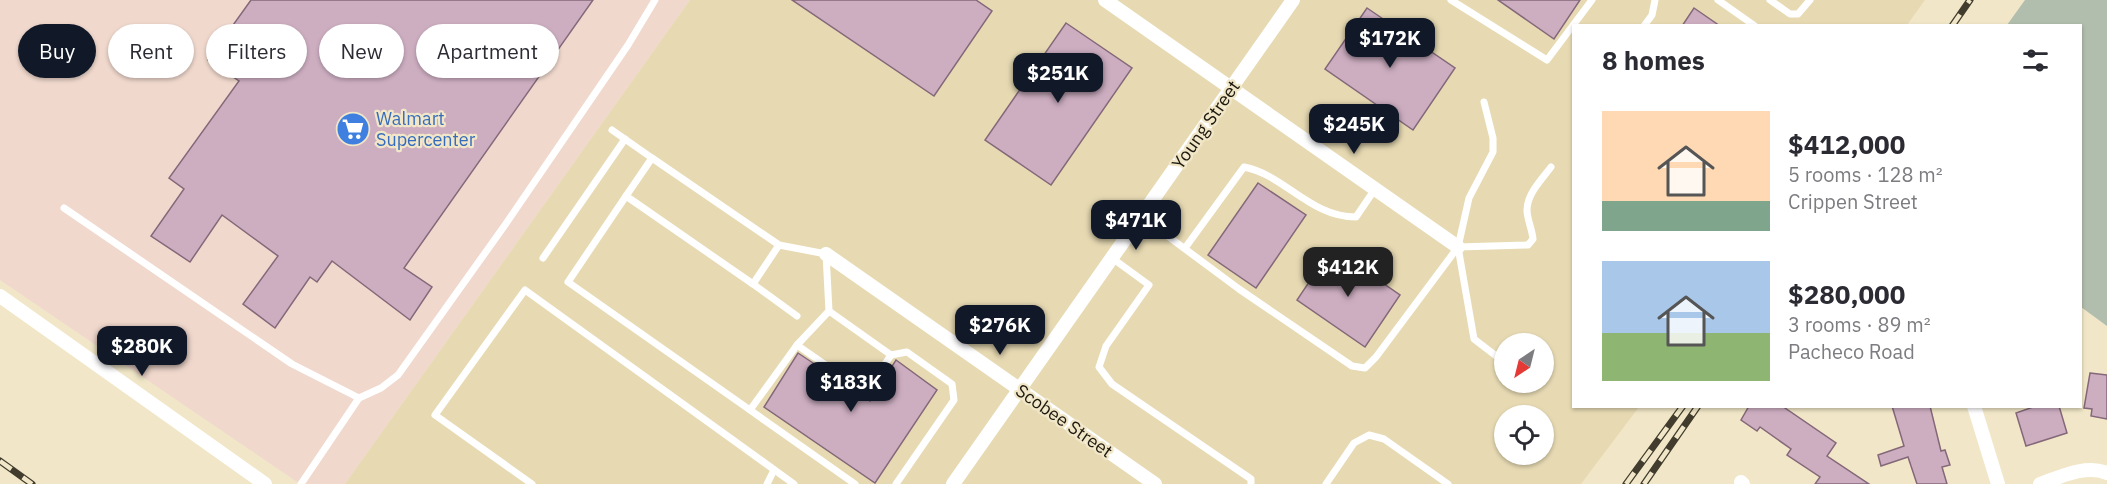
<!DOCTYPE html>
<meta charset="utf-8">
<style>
:root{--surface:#fff;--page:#f7f7f7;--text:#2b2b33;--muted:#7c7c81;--accent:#111827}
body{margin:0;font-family:"IBM Plex Sans",sans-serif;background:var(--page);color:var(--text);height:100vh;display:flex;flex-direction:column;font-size:22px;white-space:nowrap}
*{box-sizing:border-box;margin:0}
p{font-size:20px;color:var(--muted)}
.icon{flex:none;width:33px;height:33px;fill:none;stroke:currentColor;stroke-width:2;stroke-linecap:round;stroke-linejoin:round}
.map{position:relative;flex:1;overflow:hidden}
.drawer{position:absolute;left:1572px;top:24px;width:510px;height:384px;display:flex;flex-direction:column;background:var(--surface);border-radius:0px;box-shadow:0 2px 4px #0004}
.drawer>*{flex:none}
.guide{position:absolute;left:18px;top:24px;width:570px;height:54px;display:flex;gap:12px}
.needle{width:39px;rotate:215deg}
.fabs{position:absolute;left:1494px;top:333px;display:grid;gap:12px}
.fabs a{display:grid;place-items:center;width:60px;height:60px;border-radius:50%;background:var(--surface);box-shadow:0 2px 4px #0004;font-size:30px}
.price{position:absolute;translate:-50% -51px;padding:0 14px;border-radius:12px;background:var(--accent);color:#fff;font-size:20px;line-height:39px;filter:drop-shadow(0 2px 3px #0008)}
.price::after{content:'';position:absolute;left:50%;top:36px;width:18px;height:14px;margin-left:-9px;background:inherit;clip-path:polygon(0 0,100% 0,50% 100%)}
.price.active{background:#222;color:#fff}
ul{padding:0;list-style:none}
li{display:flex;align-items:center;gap:18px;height:150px;padding:0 30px}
li span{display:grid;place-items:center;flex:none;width:168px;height:120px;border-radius:0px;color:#555}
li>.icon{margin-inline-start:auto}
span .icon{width:72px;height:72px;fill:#fffc;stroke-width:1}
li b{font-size:26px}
h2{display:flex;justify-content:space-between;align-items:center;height:72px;padding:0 30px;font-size:26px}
.chip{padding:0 21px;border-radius:27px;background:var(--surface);box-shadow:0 2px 4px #0004;font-size:21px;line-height:54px}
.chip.active{background:var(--accent);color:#fff}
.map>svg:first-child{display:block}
.commercial{fill:#f0d8cd}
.built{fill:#e7dab3;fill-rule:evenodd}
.green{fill:#b1bdad}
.building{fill:#cdaec1;stroke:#846879;stroke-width:1.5}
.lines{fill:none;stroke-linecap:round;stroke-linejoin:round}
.lane{stroke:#fff;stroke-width:7}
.street{stroke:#fff;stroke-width:14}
.rail-casing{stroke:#413c2d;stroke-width:7}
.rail{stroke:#f1e7c8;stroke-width:4.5;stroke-dasharray:14;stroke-linecap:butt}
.labels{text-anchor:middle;stroke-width:4.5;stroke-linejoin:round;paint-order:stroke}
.shop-label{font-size:18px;fill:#366cbe;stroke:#f1e7c8;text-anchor:start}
.street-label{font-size:18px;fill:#1c180d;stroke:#f1e7c8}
</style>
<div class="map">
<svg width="2107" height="484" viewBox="0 0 2107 484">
<rect width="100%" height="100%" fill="#f1e7c8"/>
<path class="commercial" d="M0,0H690L345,484H300L0,280Z"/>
<path class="built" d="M690,0H1925L1907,25L1574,26V406L1639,407L1581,484H345ZM1504,344H1544V382H1504ZM1504,416H1544V454H1504Z"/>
<path class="green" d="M2025,0H2107V326L2081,307L2080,26L2007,25Z"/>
<g class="building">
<path d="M251,0H593L404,268L432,287L410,320L332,261L317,282L310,277L275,328L243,304L278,256L222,215L190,262L151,236L184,189L169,178L239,81L208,60Z"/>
<path d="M792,0H976L992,11L934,96Z"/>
<path d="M1498,0H1580L1554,39Z"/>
<path d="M1367,8L1455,68L1413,130L1325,69Z"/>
<path d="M1694,8L1720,26H1682Z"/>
<path d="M1066,23L1132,68L1051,185L985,140Z"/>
<path d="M1258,183L1306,215L1256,288L1208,255Z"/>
<path d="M1332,248L1400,295L1365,347L1297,300Z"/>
<path d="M798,353L870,401L896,360L937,390L875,483L764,407Z"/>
<path d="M2090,373L2107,375V419L2091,416L2092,409L2084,408Z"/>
<path d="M1749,406H1782L1836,443L1827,456L1869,484H1815L1820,477L1787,455L1791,449L1760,427L1757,431L1741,420Z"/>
<path d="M1892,406H1930L1941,451L1945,450L1950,465L1942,467L1947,484H1917L1908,457L1881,466L1878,455L1904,446Z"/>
<path d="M2036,406H2059L2067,433L2026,446L2016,413Z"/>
</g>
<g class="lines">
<g class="lane">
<path d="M1451,0L1547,60L1592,0"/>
<path d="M1718,0L1755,26"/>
<path d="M1770,0L1790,14H1798L1810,0"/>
<path d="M1644,26L1652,15L1655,0"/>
<path d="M1484,102L1493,138V152L1469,198L1458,247L1474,339L1504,362"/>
<path d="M612,130L652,158"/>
<path d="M626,196L568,282L750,410"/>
<path d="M64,208L292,364L359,398L301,484"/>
<path d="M1142,217L1239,289L1352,366L1365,368L1376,357L1458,247L1528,245L1533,239C1532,229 1527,219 1527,210C1527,194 1542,179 1551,167"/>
<path d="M779,245L652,158L626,196L753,284L779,245L826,254L829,311L797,345L750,410L855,484"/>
<path d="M1185,248L1244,167C1285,175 1310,217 1356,217L1375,189"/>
<path d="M543,258L625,139"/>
<path d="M1112,258L1149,285L1106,346L1099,367L1112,384L1251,479V484"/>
<path d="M753,284L797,316"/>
<path d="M829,311L891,355L907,352L952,384L954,400L896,484"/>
<path d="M797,345L866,393L891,355"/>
<path d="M359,398L381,388L398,375L505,225L628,45L655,0"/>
<path d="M532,484L435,415L525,290L794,484"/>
<path d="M767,484L774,470"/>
<path d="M1326,484L1354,443L1369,435L1384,439L1448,484"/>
</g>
<g class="street">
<path d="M1105,0L1458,247"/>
<path d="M826,254L1155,484"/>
<path d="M0,296L265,484"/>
<path d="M1974,406L1998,484"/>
<path d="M1741,482L1743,484"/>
<path d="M953,484L1293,0"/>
<path d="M2040,484C2060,477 2086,464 2107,473"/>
</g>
<g class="rail-casing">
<g id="rail">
<path d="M1952,26L1970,0"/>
<path d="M0,461L32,484"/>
<path d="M1626,484L1683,406"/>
<path d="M1644,484L1698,406"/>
</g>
</g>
<use href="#rail" class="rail"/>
</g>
<defs>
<g id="supermarket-disc" transform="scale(1.725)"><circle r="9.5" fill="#3f7fe0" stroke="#f1e7c8"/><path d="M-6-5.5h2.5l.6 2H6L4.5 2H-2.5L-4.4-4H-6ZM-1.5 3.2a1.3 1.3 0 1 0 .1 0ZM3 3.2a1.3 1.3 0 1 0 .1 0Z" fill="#fff"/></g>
</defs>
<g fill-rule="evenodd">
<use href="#supermarket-disc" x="353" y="129"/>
</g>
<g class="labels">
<g class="shop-label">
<text x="376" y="125">Walmart<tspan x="376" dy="21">Supercenter</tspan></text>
</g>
<g class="street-label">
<text transform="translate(1206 125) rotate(-55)" y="6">Young Street</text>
<text transform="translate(1064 421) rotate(35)" y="6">Scobee Street</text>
</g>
</g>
</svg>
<div class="fabs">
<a><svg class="needle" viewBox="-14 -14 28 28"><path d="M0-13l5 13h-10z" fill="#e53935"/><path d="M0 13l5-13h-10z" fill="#7c7c81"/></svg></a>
<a><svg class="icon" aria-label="locate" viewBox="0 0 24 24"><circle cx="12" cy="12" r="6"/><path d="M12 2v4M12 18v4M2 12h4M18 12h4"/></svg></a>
</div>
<b class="price" style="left:1390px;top:69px">$172K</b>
<b class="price" style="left:1058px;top:104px">$251K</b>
<b class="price" style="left:1354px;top:155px">$245K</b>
<b class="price" style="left:1136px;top:251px">$471K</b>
<b class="price active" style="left:1348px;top:298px">$412K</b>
<b class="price" style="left:1000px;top:356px">$276K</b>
<b class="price" style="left:142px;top:377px">$280K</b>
<b class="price" style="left:851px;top:413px">$183K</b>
<div class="guide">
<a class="chip active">Buy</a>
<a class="chip">Rent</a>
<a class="chip">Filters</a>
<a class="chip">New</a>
<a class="chip">Apartment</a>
</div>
<section class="drawer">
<h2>8 homes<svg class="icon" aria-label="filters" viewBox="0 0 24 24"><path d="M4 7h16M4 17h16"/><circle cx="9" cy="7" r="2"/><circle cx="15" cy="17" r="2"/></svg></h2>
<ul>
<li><span style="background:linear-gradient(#ffd9b3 75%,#7fa58c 0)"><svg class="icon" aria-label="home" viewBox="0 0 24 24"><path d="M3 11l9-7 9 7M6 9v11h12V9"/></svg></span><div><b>$412,000</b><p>5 rooms · 128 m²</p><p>Crippen Street</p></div></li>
<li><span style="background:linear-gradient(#a9c7e8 60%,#8fb573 0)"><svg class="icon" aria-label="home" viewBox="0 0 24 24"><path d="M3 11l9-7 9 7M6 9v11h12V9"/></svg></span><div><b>$280,000</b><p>3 rooms · 89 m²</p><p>Pacheco Road</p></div></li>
</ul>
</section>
</div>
